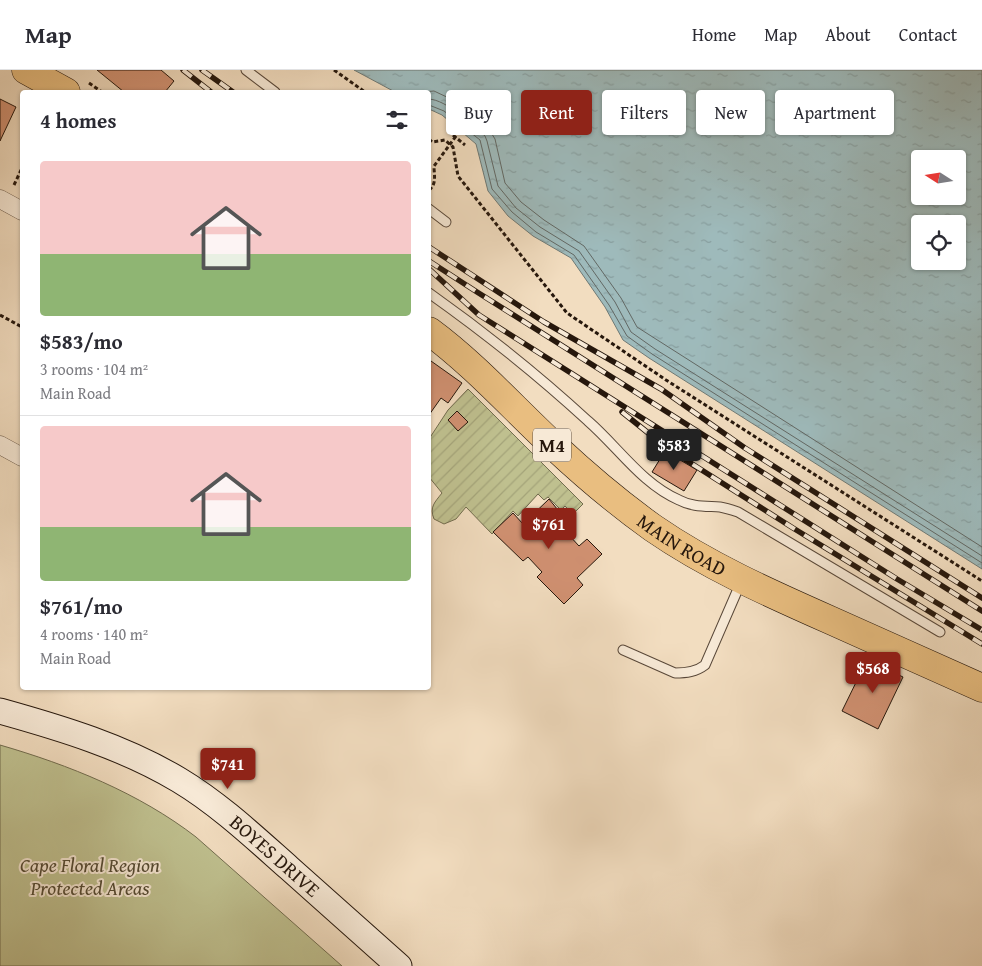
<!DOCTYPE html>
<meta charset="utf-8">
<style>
:root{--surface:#fff;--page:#f2f2f3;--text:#2b2b33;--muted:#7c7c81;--line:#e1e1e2;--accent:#8f2418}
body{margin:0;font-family:"Gentium Book Plus",serif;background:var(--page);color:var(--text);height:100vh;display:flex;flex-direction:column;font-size:19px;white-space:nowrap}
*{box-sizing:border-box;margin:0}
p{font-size:16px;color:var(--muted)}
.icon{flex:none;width:28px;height:28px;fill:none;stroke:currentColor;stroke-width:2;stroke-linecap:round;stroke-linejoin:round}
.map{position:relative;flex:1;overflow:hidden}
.panel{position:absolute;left:20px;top:20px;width:411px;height:600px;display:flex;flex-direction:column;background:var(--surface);border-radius:5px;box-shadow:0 1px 4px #0004}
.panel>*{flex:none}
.hud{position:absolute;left:446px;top:20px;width:460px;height:45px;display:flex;gap:10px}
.needle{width:32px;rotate:282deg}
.fabs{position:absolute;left:911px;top:80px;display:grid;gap:10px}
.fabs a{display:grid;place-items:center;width:55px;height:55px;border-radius:5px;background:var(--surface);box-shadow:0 1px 4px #0004;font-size:25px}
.price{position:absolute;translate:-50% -42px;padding:0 11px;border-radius:5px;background:var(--accent);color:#fff;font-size:16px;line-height:32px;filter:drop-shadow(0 1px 2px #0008)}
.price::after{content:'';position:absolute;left:50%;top:30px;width:15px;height:11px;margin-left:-8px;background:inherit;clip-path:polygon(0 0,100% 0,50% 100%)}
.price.on{background:#222;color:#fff}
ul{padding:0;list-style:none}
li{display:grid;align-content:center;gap:10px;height:265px;padding:0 20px}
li+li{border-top:1px solid var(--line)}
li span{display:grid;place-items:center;height:155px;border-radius:5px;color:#555}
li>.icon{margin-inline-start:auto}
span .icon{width:90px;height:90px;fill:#fffc;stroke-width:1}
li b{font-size:21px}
h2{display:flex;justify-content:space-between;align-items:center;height:60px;padding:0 20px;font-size:21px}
.chip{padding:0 18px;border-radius:5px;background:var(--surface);box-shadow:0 1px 4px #0004;font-size:18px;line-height:45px}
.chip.on{background:var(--accent);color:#fff}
header{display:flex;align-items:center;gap:30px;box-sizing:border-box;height:70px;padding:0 25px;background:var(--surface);border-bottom:1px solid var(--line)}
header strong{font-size:24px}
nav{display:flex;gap:28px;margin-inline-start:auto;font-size:18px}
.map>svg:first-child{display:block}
.green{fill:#bfc08f;stroke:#726c4e}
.garden{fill:url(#garden-furrows);stroke:#726c4e}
.water{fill:url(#water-ripples);stroke:#6e7975;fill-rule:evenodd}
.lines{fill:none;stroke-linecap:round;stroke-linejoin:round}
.shore{stroke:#626864;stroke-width:1}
.building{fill:#d19172;stroke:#26170c}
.lane-casing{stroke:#594839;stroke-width:11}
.street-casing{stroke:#594839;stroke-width:19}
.secondary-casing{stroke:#26170c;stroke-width:27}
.primary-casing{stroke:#26170c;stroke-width:29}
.path{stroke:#26170c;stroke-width:3;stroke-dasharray:4 2.5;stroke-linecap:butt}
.lane{stroke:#f7e9d6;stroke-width:9}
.street{stroke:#f7e9d6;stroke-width:18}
.secondary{stroke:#f7e9d6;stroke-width:25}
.primary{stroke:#e9be80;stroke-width:28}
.rail-casing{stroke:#26170c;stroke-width:5.5}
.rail{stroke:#f7e9d6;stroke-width:4;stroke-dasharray:11;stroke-linecap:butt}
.labels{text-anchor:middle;stroke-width:4;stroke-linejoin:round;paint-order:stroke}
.shield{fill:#f7e9d6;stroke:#655649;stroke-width:1}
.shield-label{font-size:19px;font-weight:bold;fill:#26170c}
.street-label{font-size:20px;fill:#26170c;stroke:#f7e9d6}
.park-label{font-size:20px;font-style:italic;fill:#544a33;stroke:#f7e9d6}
</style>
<header>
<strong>Map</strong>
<nav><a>Home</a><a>Map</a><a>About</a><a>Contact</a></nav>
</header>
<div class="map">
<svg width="982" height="896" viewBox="0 0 982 896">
<defs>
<pattern id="garden-furrows" width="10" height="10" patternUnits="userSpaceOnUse" patternTransform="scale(1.25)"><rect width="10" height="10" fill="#bfc08f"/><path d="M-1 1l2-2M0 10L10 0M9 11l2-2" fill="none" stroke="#a4a47a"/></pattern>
<pattern id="water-ripples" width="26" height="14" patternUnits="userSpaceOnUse" patternTransform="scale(1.25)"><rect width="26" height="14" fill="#9ebabb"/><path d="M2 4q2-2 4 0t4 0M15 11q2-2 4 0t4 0" fill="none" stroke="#889fa0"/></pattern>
</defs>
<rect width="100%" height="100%" fill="#f2ddc0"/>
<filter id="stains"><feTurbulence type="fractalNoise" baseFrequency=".004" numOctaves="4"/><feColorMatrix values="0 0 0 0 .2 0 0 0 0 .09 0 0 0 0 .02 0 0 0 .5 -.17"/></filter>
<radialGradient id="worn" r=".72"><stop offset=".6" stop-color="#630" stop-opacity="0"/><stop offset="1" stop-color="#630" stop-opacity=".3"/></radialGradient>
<path class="green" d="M0,675C69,695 139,723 196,767L342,896H0Z"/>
<path class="garden" d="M468,319L583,434L573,444L565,436L561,440L548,427L544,430L538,424L518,446L513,441L492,464L466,437L456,449L444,454L434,449C429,437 435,432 442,423L429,407V369L448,340Z"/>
<path class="water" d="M354,0H982V499L649,288L623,270L605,237L571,188L533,166L508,146L488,121L476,74L442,45L429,39V22H395ZM920,89H958V126H920ZM920,154H958V191H920Z"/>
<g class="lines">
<g class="shore">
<path d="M423,22L434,21L451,29L490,61L495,69L505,113L521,132L544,150L584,176L621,228L637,257L982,477"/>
<path d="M429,29C447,30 471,54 485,66L487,71L498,116L516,138L540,157L579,181L615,232L631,262L655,279L982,486"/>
<path d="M429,35L444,41L480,70L492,119L512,142L536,162L574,185L609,235L627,266L652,284L982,493"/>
</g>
</g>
<g class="building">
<path d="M97,0H161L174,11L165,22H124Z"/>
<path d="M0,29L16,37L0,71Z"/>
<path d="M431,291L462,313L448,333L441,328L429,345V295Z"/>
<path d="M457,341L468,352L458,361L448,350Z"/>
<path d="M665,381L697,400L684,421L652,402Z"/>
<path d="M549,429L562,445L557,452L579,476L587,469L602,484L577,508L583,515L564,534L537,507L542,502L528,487L523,491L493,462L513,443L523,454Z"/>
<path d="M867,590L903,607L878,659L842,641Z"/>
</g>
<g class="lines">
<g class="lane-casing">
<g id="lane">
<path d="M246,0L275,22"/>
<path d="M429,139L446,152"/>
<path d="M429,223C484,262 538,305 588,351C618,377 642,414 679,430C692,437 705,436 720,437C726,438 732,440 738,442L940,562"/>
<path d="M623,580L675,603C686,603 696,602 705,595L741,512"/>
</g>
</g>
<g class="street-casing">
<g id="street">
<path d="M0,129L22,141"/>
<path d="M0,375L22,387"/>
</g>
</g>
<g class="secondary-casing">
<g id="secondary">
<path id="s1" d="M0,641C61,658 124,677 179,710C219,734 254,767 289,798C325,830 362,863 399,896"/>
</g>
</g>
<g class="primary-casing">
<g id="primary">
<path d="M26,0L66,22"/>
<path id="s2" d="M429,261C475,295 512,337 554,376C585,405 618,433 653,458C708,496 769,523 830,550C881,573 931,595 982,618"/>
</g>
</g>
<g class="path">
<path d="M334,0L365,22"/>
<path d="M89,13L102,22"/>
<path d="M448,61L465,75"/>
<path d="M429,69L432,72L445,70L453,77L458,106L567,243L666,310L982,511"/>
<path d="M14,115L22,98"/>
<path d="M429,120C437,114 434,105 434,96L456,66"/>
<path d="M0,245L22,257"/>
</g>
<use href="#lane" class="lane"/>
<use href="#street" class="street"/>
<use href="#secondary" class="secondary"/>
<use href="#primary" class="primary"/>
<g class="rail-casing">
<g id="rail">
<path d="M183,0L211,22"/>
<path d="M202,0L233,22"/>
<path d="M429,177L544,252L661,319L745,378L982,528"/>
<path d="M429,191L477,222L982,541"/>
<path d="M429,199L479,245L897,509L982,560"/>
<path d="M622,342L667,378L793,458L982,574"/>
</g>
</g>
<use href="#rail" class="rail"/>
</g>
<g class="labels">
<rect class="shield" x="533" y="358.5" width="38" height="33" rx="4"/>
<g class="shield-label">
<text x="552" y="382">M4</text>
</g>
<g class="street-label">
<text dy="7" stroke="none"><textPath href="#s2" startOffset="332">MAIN ROAD</textPath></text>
<text dy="7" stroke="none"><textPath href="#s1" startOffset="315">BOYES DRIVE</textPath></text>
</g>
<g class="park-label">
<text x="90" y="802">Cape Floral Region<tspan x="90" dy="23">Protected Areas</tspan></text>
</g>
</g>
<rect width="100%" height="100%" filter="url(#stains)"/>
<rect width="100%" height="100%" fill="url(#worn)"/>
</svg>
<div class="fabs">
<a><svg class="needle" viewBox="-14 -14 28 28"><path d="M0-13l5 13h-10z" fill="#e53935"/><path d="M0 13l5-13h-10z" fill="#7c7c81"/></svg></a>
<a><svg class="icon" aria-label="locate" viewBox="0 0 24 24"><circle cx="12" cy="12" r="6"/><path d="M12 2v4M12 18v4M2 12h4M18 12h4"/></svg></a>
</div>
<b class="price on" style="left:674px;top:401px">$583</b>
<b class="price" style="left:549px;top:480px">$761</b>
<b class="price" style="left:873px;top:624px">$568</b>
<b class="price" style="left:228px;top:720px">$741</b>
<div class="hud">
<a class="chip">Buy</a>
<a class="chip on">Rent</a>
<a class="chip">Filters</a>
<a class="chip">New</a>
<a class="chip">Apartment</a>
</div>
<section class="panel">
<h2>4 homes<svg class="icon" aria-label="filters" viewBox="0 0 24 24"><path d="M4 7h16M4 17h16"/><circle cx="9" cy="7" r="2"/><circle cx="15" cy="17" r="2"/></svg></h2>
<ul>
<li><span style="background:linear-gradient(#f6c9c9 60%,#8fb573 0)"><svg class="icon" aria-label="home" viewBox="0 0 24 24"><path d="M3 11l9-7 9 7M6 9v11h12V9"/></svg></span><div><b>$583/mo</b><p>3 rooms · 104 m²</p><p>Main Road</p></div></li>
<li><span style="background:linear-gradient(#f6c9c9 65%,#8fb573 0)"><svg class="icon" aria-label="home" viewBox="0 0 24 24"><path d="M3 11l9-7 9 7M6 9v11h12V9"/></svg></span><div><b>$761/mo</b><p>4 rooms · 140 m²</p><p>Main Road</p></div></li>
</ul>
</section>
</div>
